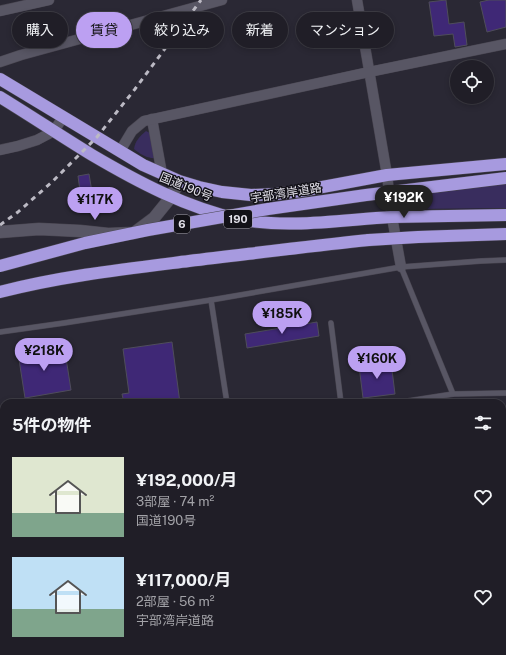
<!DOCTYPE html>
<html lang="ja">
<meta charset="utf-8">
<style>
:root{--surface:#201e27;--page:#2d2b33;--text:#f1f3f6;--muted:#a2a2a7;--line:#3d3c44;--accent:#bca0f2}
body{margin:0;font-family:"Public Sans","Noto Sans JP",sans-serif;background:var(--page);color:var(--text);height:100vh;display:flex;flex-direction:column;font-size:15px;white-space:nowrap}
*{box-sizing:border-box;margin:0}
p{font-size:13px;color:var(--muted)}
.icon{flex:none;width:22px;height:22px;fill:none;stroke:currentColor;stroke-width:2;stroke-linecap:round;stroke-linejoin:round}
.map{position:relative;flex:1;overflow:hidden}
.drawer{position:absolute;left:0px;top:399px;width:506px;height:256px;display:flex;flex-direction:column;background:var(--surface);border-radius:12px 12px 0 0;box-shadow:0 2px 6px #0003,0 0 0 1px var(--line)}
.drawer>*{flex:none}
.hud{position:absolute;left:12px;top:12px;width:482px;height:36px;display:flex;gap:8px}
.controls{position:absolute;left:450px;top:60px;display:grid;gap:8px}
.controls a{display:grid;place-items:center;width:44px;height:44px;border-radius:50%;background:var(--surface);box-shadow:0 2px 6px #0003,0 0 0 1px var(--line);font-size:20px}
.price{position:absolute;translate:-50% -34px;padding:0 9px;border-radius:14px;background:var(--accent);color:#111;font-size:13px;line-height:26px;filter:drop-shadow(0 1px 2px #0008)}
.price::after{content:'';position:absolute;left:50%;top:24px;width:12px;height:9px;margin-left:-6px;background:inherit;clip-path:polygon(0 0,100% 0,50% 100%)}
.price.selected{background:#222;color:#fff}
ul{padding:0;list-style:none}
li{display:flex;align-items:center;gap:12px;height:100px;padding:0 12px}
li span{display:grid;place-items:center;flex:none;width:112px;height:80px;border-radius:0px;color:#555}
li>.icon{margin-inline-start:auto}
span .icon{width:48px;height:48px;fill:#fffc;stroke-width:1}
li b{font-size:17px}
h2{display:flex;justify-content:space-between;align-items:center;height:48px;padding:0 12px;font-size:17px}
.tag{padding:0 14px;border-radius:18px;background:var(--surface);box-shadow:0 2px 6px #0003,0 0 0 1px var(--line);font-size:14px;line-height:36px}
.tag.selected{background:var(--accent);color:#111}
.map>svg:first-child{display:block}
.green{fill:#392d5e}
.building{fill:#3f2876;stroke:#4f4d5b}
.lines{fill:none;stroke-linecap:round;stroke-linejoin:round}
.lane-casing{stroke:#494651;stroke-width:6}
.street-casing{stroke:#494651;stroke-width:11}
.secondary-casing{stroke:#494651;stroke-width:13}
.highway-casing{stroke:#494651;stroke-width:13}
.lane{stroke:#585664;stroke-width:5}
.street{stroke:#585664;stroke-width:10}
.secondary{stroke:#585664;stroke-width:12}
.highway{stroke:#a79adf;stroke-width:12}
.rail{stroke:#bcbac4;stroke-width:3;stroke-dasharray:5 5;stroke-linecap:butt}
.highway-bridge-casing{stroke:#494651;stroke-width:13;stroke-linecap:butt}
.highway-bridge{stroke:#a79adf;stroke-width:12}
.labels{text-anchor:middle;stroke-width:3;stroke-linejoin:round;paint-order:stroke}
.shield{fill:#121117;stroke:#a4a2aa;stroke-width:1}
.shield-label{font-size:11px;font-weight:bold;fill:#e2e0e9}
.street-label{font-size:12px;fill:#e2e0e9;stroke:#121117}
</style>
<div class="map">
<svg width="506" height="655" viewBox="0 0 506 655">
<rect width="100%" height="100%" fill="#2a2834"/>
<g class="green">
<path d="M146,131L150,133L156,158C148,159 140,154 134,149C135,141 140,136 146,131Z"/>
<path d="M506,184V208L412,209L411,196Z"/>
</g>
<g class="building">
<path d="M446,0L449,24L464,22L467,45L455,47L453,34L434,36L429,2Z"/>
<path d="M489,0H506V27L487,32L480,2Z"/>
<path d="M89,174L94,204L82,206L78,176Z"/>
<path d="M317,322L319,336L247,348L245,334Z"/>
<path d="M172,342L180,403H124L122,394L129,393L123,349Z"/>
<path d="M64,345L71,390L25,398L18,353Z"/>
<path d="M391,362L395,394L363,398L359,366Z"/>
</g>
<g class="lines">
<g class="lane-casing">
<g id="lane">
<path d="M401,267L453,394"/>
<path d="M211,300L227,403"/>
<path d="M331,323L341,403"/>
<path d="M0,332L64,323L211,300L401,267L481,261L506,260"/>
<path d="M395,403L453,394L506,393"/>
<path d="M502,452H506"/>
<path d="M502,567L506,566"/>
<path d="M0,642L4,641"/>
<path d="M233,651V655"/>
<path d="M263,651V655"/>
<path d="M381,651V655"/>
<path d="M491,651L492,655"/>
</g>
</g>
<g class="street-casing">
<g id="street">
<path d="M357,0L387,175L392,217L401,267"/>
<path d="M0,11L49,0"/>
<path d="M0,62L21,55L222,0"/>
<path d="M152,119L162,174"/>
<path d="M0,150L18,146L37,140L54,131L63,117"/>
<path d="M120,151L132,131L144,121L369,72L506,44"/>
</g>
</g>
<g class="secondary-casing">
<path id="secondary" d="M0,232L39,229L80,231L108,234L134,233L154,218L171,197L179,181"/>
</g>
<g class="highway-casing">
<g id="highway">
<path d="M0,79L143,165L179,181L199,187L222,192L251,195L276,194L301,191L387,175L506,164"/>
<path d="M0,97C31,116 61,136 92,155C138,182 185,207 238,219C287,229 341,220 391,217C429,216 468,216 506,215"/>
<path d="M0,292C62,276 125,269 189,261C249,254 309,246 369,240"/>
</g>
</g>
<use href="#lane" class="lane"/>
<use href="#street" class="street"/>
<use href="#secondary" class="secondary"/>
<use href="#highway" class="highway"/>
<path class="rail" d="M0,225L18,212L52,182L97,137L135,89L201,0"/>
<g class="highway-bridge-casing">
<g id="highway-bridge">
<path d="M369,240L418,237L506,234"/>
<path d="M0,266L85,243L148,230L268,209L366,195L506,178"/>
</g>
</g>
<use href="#highway-bridge" class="highway-bridge"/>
</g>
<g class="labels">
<g class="shield">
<rect x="224" y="210" width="28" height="18" rx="3"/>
<rect x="174" y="215" width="16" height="18" rx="3"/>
</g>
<g class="shield-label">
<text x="238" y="223">190</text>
<text x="182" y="228">6</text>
</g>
<g class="street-label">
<text transform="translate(186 187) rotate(22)" y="4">国道190号</text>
<text transform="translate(286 193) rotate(-9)" y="4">宇部湾岸道路</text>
</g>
</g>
</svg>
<div class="controls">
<a><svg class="icon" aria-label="locate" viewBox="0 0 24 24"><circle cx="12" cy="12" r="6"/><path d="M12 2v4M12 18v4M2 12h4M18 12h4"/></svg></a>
</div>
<b class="price selected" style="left:404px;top:219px">¥192K</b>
<b class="price" style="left:95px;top:221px">¥117K</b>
<b class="price" style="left:282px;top:335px">¥185K</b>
<b class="price" style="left:44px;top:372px">¥218K</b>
<b class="price" style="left:377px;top:380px">¥160K</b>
<div class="hud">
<a class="tag">購入</a>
<a class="tag selected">賃貸</a>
<a class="tag">絞り込み</a>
<a class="tag">新着</a>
<a class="tag">マンション</a>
</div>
<section class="drawer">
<h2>5件の物件<svg class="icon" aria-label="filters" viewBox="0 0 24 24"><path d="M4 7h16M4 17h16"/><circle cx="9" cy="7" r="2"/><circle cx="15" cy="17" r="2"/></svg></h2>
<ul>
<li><span style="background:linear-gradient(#dfe7d0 70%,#7fa58c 0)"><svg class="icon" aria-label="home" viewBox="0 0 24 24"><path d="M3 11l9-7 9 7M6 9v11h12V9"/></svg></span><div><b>¥192,000/月</b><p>3部屋 · 74 m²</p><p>国道190号</p></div><svg class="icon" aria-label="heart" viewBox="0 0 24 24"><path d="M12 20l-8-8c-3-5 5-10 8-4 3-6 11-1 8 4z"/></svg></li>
<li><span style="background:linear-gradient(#bfe0f5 65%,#7fa58c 0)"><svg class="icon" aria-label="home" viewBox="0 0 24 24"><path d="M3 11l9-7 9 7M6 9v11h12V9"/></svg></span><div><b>¥117,000/月</b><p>2部屋 · 56 m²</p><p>宇部湾岸道路</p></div><svg class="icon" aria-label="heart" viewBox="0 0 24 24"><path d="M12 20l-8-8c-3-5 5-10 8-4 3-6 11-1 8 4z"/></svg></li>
</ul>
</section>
</div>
